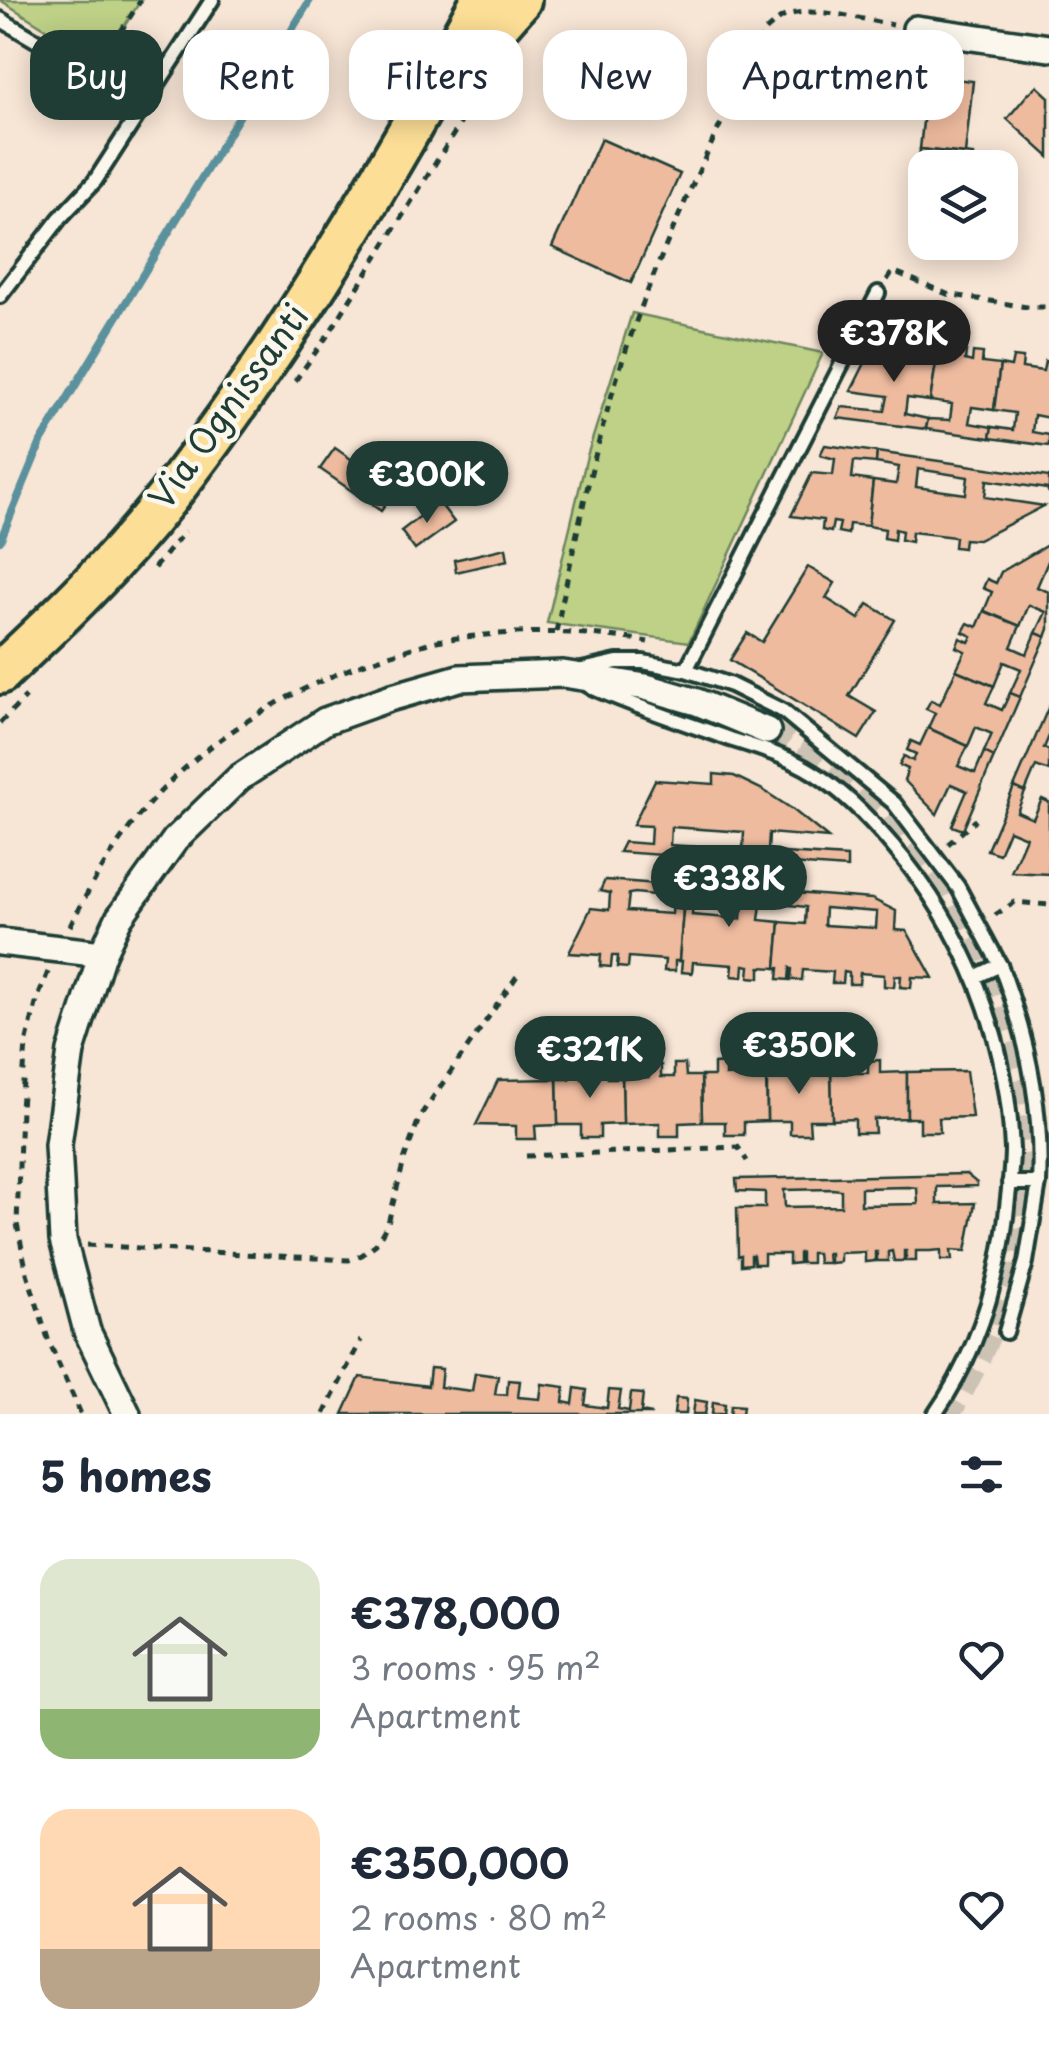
<!DOCTYPE html>
<meta charset="utf-8">
<style>
:root{--surface:#fff;--page:#f2f2f3;--text:#1f2937;--muted:#747a83;--accent:#1f3d34}
body{margin:0;font-family:"Playpen Sans",sans-serif;background:var(--page);color:var(--text);height:100vh;display:flex;flex-direction:column;font-size:38px;white-space:nowrap}
*{box-sizing:border-box;margin:0}
p{font-size:32px;color:var(--muted)}
.icon{flex:none;width:55px;height:55px;fill:none;stroke:currentColor;stroke-width:2;stroke-linecap:round;stroke-linejoin:round}
.map{position:relative;height:1414px;overflow:hidden}
.side{display:flex;flex-direction:column;background:var(--surface);flex:1}
.side>*{flex:none}
.top-card{position:absolute;left:30px;top:30px;width:990px;height:90px;display:flex;gap:20px}
.fabs{position:absolute;left:908px;top:150px;display:grid;gap:20px}
.fabs a{display:grid;place-items:center;width:110px;height:110px;border-radius:20px;background:var(--surface);box-shadow:0 5px 25px #0003;font-size:50px}
.price{position:absolute;translate:-50% -85px;padding:0 22px;border-radius:35px;background:var(--accent);color:#fff;font-size:32px;line-height:65px;filter:drop-shadow(0 2px 5px #0008)}
.price::after{content:'';position:absolute;left:50%;top:60px;width:30px;height:22px;margin-left:-15px;background:inherit;clip-path:polygon(0 0,100% 0,50% 100%)}
.price.on{background:#222;color:#fff}
ul{padding:0;list-style:none}
li{display:flex;align-items:center;gap:30px;height:250px;padding:0 40px}
li span{display:grid;place-items:center;flex:none;width:280px;height:200px;border-radius:30px;color:#555}
li>.icon{margin-inline-start:auto}
span .icon{width:120px;height:120px;fill:#fffc;stroke-width:1}
li b{font-size:42px}
h2{display:flex;justify-content:space-between;align-items:center;height:120px;padding:0 40px;font-size:42px}
.pill{padding:0 35px;border-radius:30px;background:var(--surface);box-shadow:0 5px 25px #0003;font-size:35px;line-height:90px}
.pill.on{background:var(--accent);color:#fff}
.map>svg:first-child{display:block}
.green{fill:#bed187;stroke:#6e875e;stroke-width:2.5}
.lines{fill:none;stroke-linecap:round;stroke-linejoin:round}
.stream{stroke:#5a919c;stroke-width:8}
.building{fill:#eebb9f;stroke:#1f3d34;stroke-width:2.5;fill-rule:evenodd}
.minor-tunnel{stroke:#ccc3b5;stroke-width:25;stroke-dasharray:25 12;stroke-linecap:butt}
.service-casing{stroke:#1f3d34;stroke-width:20}
.minor-casing{stroke:#1f3d34;stroke-width:32}
.primary-casing{stroke:#1f3d34;stroke-width:48}
.path{stroke:#1f3d34;stroke-width:5;stroke-dasharray:8 8;stroke-linecap:butt}
.service{stroke:#fbf7ec;stroke-width:12}
.minor{stroke:#fbf7ec;stroke-width:25}
.primary{stroke:#fcde96;stroke-width:40}
.labels{text-anchor:middle;stroke-width:9;stroke-linejoin:round;paint-order:stroke}
.street-label{font-size:35px;fill:#1f3d34;stroke:#fbf7ec}
</style>
<div class="map">
<svg width="1049" height="1414" viewBox="0 0 1049 1414">
<rect width="100%" height="100%" fill="#f7e5d5"/>
<filter id="ink" filterUnits="userSpaceOnUse"><feTurbulence type="fractalNoise" baseFrequency=".01" numOctaves="2"/><feDisplacementMap in="SourceGraphic" scale="20" xChannelSelector="R" yChannelSelector="G"/><feConvolveMatrix kernelMatrix="1 2 1 2 8 2 1 2 1" color-interpolation-filters="sRGB"/></filter>
<g filter="url(#ink)">
<g class="green">
<path d="M0,0H141L101,63Z"/>
<path d="M632,313L823,353L689,642L547,623L587,456Z"/>
</g>
<g class="lines">
<path class="stream" d="M0,541L41,442L310,0"/>
</g>
<g class="building">
<path d="M928,76L973,81L965,154L920,149Z"/>
<path d="M1037,86L1049,97V157L1007,119L1027,95Z"/>
<path d="M601,139L680,174L631,283L552,247Z"/>
<path d="M920,149L973,155L971,168H925V225L912,224Z"/>
<path d="M893,341L902,343L901,352L908,353L910,344L920,345L918,354L937,357L930,401L907,398L905,414L928,419L926,429L837,418L842,407L885,411L888,396L851,391L872,349L891,351Z"/>
<path d="M956,349L966,351L965,360L972,362L973,352L983,353L982,363L1000,365L994,410L972,407L969,423L992,427L990,438L926,429L928,419L950,420L952,404L930,401L937,357L955,359Z"/>
<path d="M1013,357L1023,358L1022,368L1043,371L1045,361L1049,362V418L1034,415L1032,432L1049,435V446L990,438L992,427L1013,430L1015,413L994,410L1000,365L1011,367Z"/>
<path d="M825,445L877,452L876,463L854,461L852,478L873,481L868,526L849,524L848,534L838,532L840,523L833,522L831,532L822,530L823,520L791,516L812,473L833,475L835,459L820,455Z"/>
<path d="M335,448L396,490L381,511L320,469Z"/>
<path d="M877,452L1049,477V493L1047,489L987,480L985,497L1044,506L978,540L964,539L963,548L954,547L955,537L912,532L911,542L901,540L902,531L895,529L894,540L884,538L885,529L868,526L873,481L896,484L899,467L876,463ZM918,469L968,477L966,494L916,487Z"/>
<path d="M439,502L454,522L415,550L401,531Z"/>
<path d="M1049,544V559L1037,587L1049,592V629L1046,637L1036,633L1046,612L1029,605L1020,626L984,611L992,592L983,588L987,579L996,583L1001,572Z"/>
<path d="M506,548L508,560L456,572L454,560Z"/>
<path d="M808,567L835,583L826,598L859,619L868,604L895,620L849,696L876,712L859,739L730,660L747,633L762,642Z"/>
<path d="M984,611L1020,626L1011,647L1027,654L1036,633L1046,637L1020,697L1010,693L1021,669L1004,662L994,686L956,670L965,651L956,647L960,638L969,642L972,636L963,632L968,623L977,627Z"/>
<path d="M956,670L994,686L986,703L1002,710L1010,693L1020,697L994,757L984,752L992,734L976,727L968,746L928,728L935,713L926,709L931,700L940,704Z"/>
<path d="M1049,706V736L1044,748L1049,750V771L1036,766L1025,792L1014,787Z"/>
<path d="M928,728L968,746L958,766L975,773L984,752L994,757L963,830L952,826L967,791L951,784L937,814L904,780L908,769L899,765L904,756L913,761L916,754L907,750L911,741L920,745Z"/>
<path d="M714,774L734,776L763,790L792,809L828,838L769,833L768,852L847,857V868L619,852L624,842L650,844L651,826L633,825L655,780L714,784ZM671,827L744,832L743,850L670,845Z"/>
<path d="M1014,787L1025,792L1017,812L1033,819L1042,799L1049,802V874L1011,872L1026,837L1009,830L999,854L987,850Z"/>
<path d="M605,880L685,886L679,961H675V971H664L665,960L629,957L628,968L617,967L618,956H612L611,967L600,966L601,955L569,953L591,908L609,910L610,893L600,891ZM635,893L673,897L672,914L627,911L629,894Z"/>
<path d="M685,886L782,892L781,904H761L759,920L780,922L776,968L760,967V978L749,977L750,966L744,965L743,977L732,976L733,965L693,962L692,973L681,972L682,961H679ZM699,898L742,902L741,919L692,915L693,899Z"/>
<path d="M782,892L872,899L896,911L895,930L907,931L933,978L912,977L911,988L900,987L901,976H895L894,987L884,986V975L860,973L859,984H849V973L844,972L843,983H832L833,972L803,970L802,980H791L792,969L790,968L789,980L778,979L779,968H776L780,922L805,924L806,907L781,904ZM825,908L877,912L876,928L824,925Z"/>
<path d="M880,1060V1073L907,1072V1118L874,1119L875,1133H855V1119L832,1120L831,1073H844V1061H856V1073H868V1061Z"/>
<path d="M779,1062H791V1074H804V1062H816V1074L831,1073L832,1120H809L810,1134H790V1121H767V1075L780,1074Z"/>
<path d="M726,1063V1076L739,1075V1063H750L751,1075L766,1074L767,1121L744,1122V1135H725V1122H702L701,1076H714V1064Z"/>
<path d="M674,1064H685L686,1076H701L702,1122L679,1123V1136H660V1123L623,1124L622,1078L649,1077V1065H661V1077H674Z"/>
<path d="M582,1066V1079L595,1078V1066H607V1078H622L623,1124L600,1125V1138H581V1125H558L557,1079H570V1067Z"/>
<path d="M966,1071L972,1117L939,1118L940,1132H920V1118H907V1072Z"/>
<path d="M557,1079L558,1125L535,1126L536,1139H516V1126L476,1125L498,1080Z"/>
<path d="M966,1174L977,1183V1186L937,1187V1204L975,1203L966,1251L951,1250L952,1260H941V1250L930,1251H916V1261H906V1251H904V1261H894L892,1251L888,1252V1261H877V1252H875V1261L865,1262V1252L840,1253V1262L830,1263V1253H827L828,1263H818L817,1253H811V1263H801V1253H799V1263L789,1264V1254H764V1264H754L753,1255H751V1264L741,1265V1255L738,1256L737,1208H765V1192L737,1191L736,1179ZM908,1187L917,1188L918,1204L861,1205V1188ZM832,1189L841,1190V1206L785,1207L784,1190Z"/>
<path d="M430,1368L442,1369L440,1387L472,1391L475,1373L498,1376L495,1394L507,1395L508,1380L520,1381L518,1397L540,1399L542,1384L565,1387L563,1402L573,1404L575,1388L587,1390L585,1405L607,1408L609,1390L621,1391L618,1409L629,1411L631,1393L643,1394L641,1412L652,1414H343L360,1377L428,1386Z"/>
<path d="M676,1398L687,1399L686,1414H674Z"/>
<path d="M695,1400L707,1402L705,1414H693Z"/>
<path d="M713,1402L725,1404L724,1414H712Z"/>
<path d="M731,1405L743,1406L742,1414H730Z"/>
</g>
<g class="lines">
<path class="minor-tunnel" d="M767,731C787,742 807,753 826,766C983,877 1049,1091 1009,1276C995,1325 974,1370 948,1414"/>
<g class="service-casing">
<g id="service">
<path d="M0,19L94,75L155,91"/>
<path d="M0,296L60,218L95,181L212,0"/>
<path d="M582,670L617,662H643L686,670L731,685L783,711L894,803L958,887L1000,965L975,977"/>
<path d="M686,670L878,293"/>
<path d="M589,686C635,707 683,722 730,739C759,748 789,757 814,773C843,791 870,819 892,845C966,931 1007,1035 1012,1149C1012,1171 1008,1195 1006,1217C997,1288 976,1355 935,1414"/>
<path d="M1000,965C1027,1035 1043,1108 1039,1183H1009"/>
<path d="M1006,1332L1026,1262L1039,1183"/>
</g>
</g>
<g class="minor-casing">
<g id="minor">
<path d="M916,29L1049,48"/>
<path d="M0,942L102,954"/>
<path d="M127,1414L87,1331L63,1240L58,1145L71,1051L102,954L119,918L175,840L239,778L325,721L389,698L459,678L563,674L646,687L697,702L767,731"/>
</g>
</g>
<g class="primary-casing">
<g id="primary">
<path d="M470,57L520,0"/>
<path d="M0,673C59,618 117,562 167,498C288,344 388,172 482,0"/>
</g>
</g>
<g class="path">
<path d="M103,59L141,0"/>
<path d="M887,280L893,271L947,294L1027,307H1049"/>
<path d="M295,381L330,332L483,87"/>
<path d="M154,568L185,531"/>
<path d="M556,632C578,526 600,418 638,316C674,219 720,126 764,32C770,27 776,21 783,17C809,4 864,20 893,25"/>
<path d="M0,723L26,697"/>
<path d="M948,844L976,820"/>
<path d="M995,915L1015,902L1049,905"/>
<path d="M70,926C97,872 130,819 175,777C237,719 317,676 399,652C414,648 428,642 443,640C510,630 582,629 648,642"/>
<path d="M48,972L37,1000L26,1044L21,1108L17,1224L27,1273L49,1342L81,1414"/>
<path d="M526,1156L738,1147L747,1161"/>
<path d="M87,1245L349,1260L362,1255L376,1244L388,1223L405,1157L420,1116L517,976"/>
<path d="M324,1414L361,1340"/>
</g>
<use href="#service" class="service"/>
<use href="#minor" class="minor"/>
<use href="#primary" class="primary"/>
</g>
</g>
<g class="labels">
<g class="street-label">
<text transform="translate(229 407) rotate(-54)" y="12">Via Ognissanti</text>
</g>
</g>
</svg>
<div class="fabs">
<a><svg class="icon" aria-label="layers" viewBox="0 0 24 24"><path d="M12 4l9 5-9 5-9-5zM3 14l9 5 9-5"/></svg></a>
</div>
<b class="price on" style="left:894px;top:385px">€378K</b>
<b class="price" style="left:427px;top:526px">€300K</b>
<b class="price" style="left:729px;top:930px">€338K</b>
<b class="price" style="left:799px;top:1097px">€350K</b>
<b class="price" style="left:590px;top:1101px">€321K</b>
<div class="top-card">
<a class="pill on">Buy</a>
<a class="pill">Rent</a>
<a class="pill">Filters</a>
<a class="pill">New</a>
<a class="pill">Apartment</a>
</div>
</div>
<section class="side">
<h2>5 homes<svg class="icon" aria-label="filters" viewBox="0 0 24 24"><path d="M4 7h16M4 17h16"/><circle cx="9" cy="7" r="2"/><circle cx="15" cy="17" r="2"/></svg></h2>
<ul>
<li><span style="background:linear-gradient(#dfe7d0 75%,#8fb573 0)"><svg class="icon" aria-label="home" viewBox="0 0 24 24"><path d="M3 11l9-7 9 7M6 9v11h12V9"/></svg></span><div><b>€378,000</b><p>3 rooms · 95 m²</p><p>Apartment</p></div><svg class="icon" aria-label="heart" viewBox="0 0 24 24"><path d="M12 20l-8-8c-3-5 5-10 8-4 3-6 11-1 8 4z"/></svg></li>
<li><span style="background:linear-gradient(#ffd9b3 70%,#b9a48a 0)"><svg class="icon" aria-label="home" viewBox="0 0 24 24"><path d="M3 11l9-7 9 7M6 9v11h12V9"/></svg></span><div><b>€350,000</b><p>2 rooms · 80 m²</p><p>Apartment</p></div><svg class="icon" aria-label="heart" viewBox="0 0 24 24"><path d="M12 20l-8-8c-3-5 5-10 8-4 3-6 11-1 8 4z"/></svg></li>
</ul>
</section>
